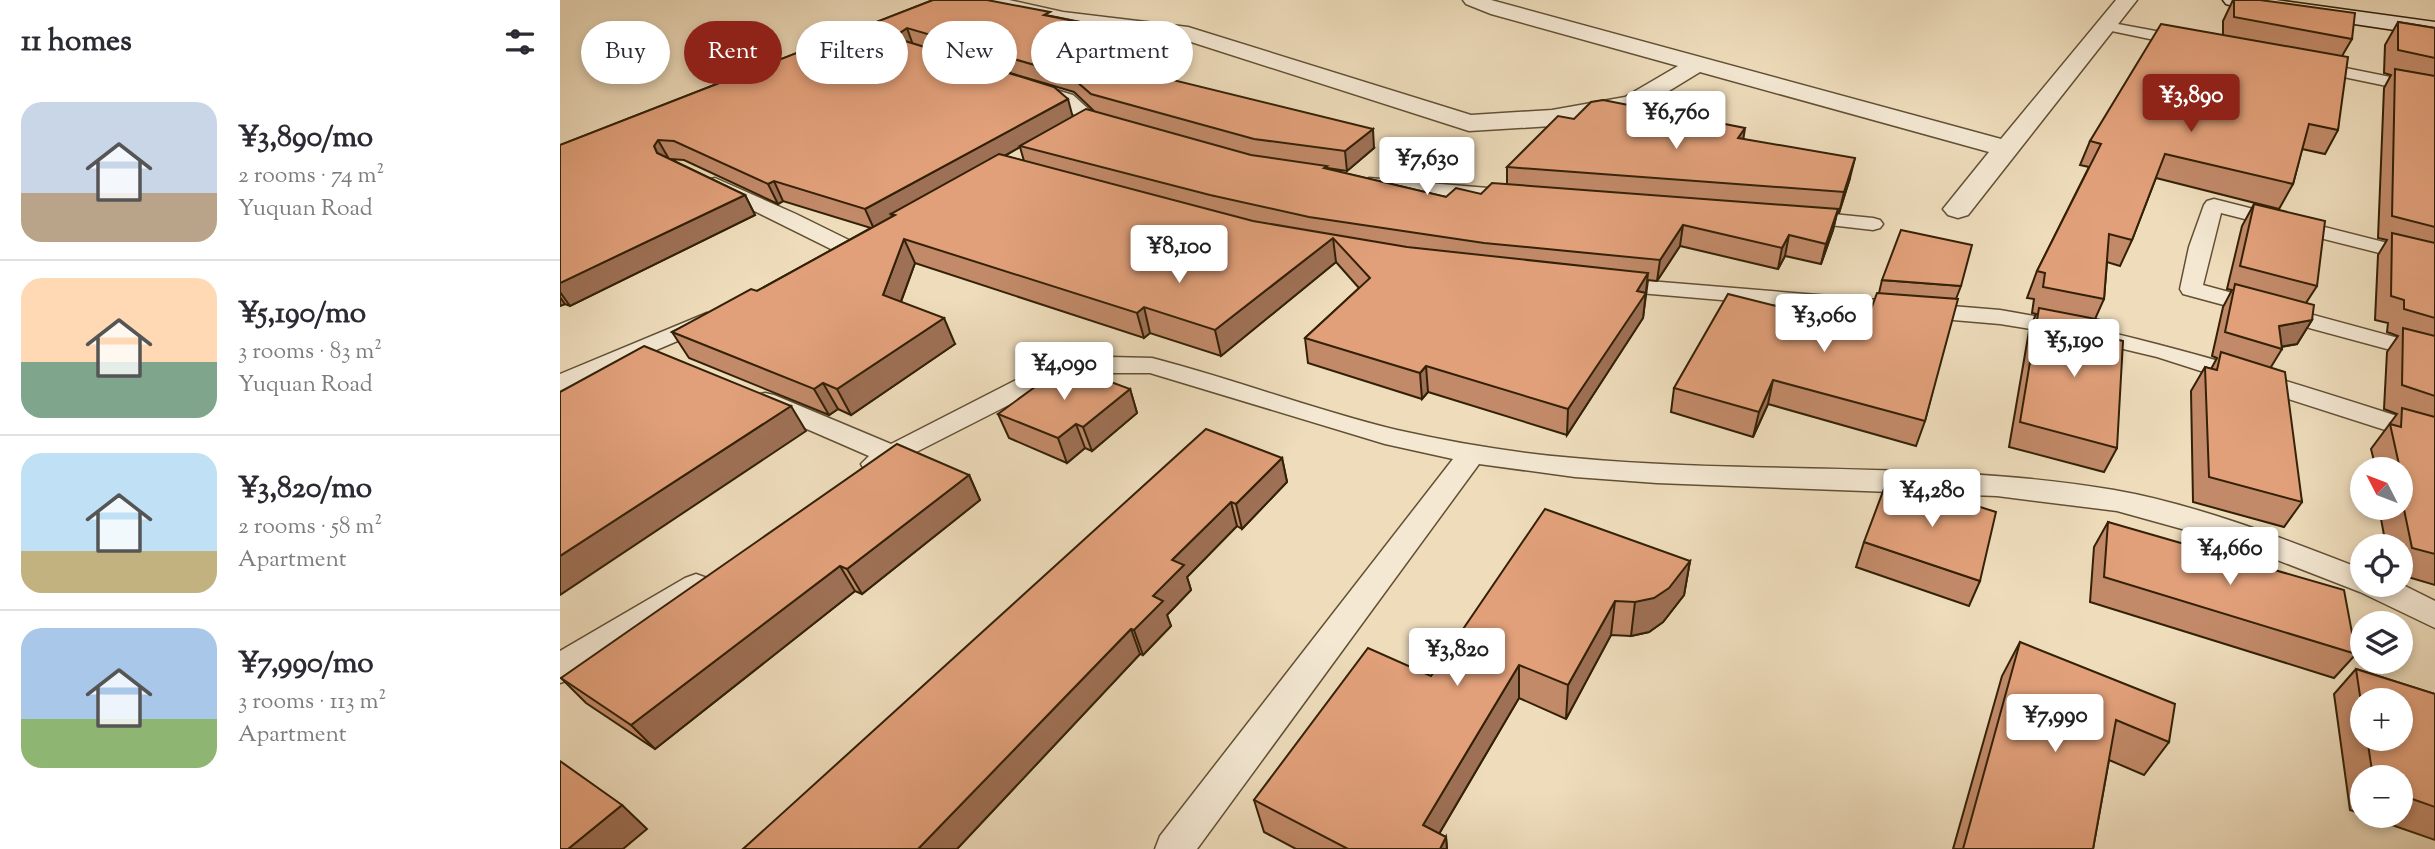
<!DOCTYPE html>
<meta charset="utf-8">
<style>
:root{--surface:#fff;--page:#f2f2f3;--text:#2b2b33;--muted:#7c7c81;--line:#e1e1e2;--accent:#8f2418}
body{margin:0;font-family:"Sorts Mill Goudy",serif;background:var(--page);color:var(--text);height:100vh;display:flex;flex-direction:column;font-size:26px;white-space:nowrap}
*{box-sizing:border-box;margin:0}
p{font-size:23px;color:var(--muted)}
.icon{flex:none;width:38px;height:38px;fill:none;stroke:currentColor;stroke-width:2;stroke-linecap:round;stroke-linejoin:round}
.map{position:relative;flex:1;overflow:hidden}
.side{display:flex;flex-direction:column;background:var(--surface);width:560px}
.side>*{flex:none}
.hud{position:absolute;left:21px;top:21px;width:665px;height:63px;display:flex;gap:14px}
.needle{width:46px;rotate:312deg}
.fabs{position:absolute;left:1790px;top:457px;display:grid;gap:14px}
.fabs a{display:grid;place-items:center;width:63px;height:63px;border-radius:50%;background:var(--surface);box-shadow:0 4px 10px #0003;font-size:35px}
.price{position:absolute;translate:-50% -60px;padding:0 16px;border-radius:7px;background:#fff;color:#222;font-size:23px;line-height:46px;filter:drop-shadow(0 2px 4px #0008)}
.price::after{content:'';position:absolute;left:50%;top:42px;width:21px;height:16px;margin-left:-10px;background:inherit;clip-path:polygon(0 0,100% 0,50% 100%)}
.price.selected{background:var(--accent);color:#fff}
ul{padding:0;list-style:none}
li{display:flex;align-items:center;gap:21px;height:175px;padding:0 21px}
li+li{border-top:2px solid var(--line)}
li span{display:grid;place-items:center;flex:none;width:196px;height:140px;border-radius:21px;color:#555}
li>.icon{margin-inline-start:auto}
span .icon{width:84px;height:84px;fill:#fffc;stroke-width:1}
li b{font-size:30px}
h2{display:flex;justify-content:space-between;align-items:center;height:84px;padding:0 21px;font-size:30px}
.chip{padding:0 24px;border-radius:32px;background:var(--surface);box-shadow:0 4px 10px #0003;font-size:24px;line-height:63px}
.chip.selected{background:var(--accent);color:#fff}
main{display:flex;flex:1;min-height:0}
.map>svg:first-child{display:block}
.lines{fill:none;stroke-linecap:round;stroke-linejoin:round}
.service-casing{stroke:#625034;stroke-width:3}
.minor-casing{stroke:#625034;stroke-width:3}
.secondary-casing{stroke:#332107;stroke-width:3}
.service{fill:#f4e8d3;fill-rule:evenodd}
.minor{fill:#f4e8d3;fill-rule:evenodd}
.secondary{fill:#f4e8d3;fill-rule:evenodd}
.wall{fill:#c28a69;stroke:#332107;stroke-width:2;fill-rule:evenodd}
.shaded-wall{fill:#9e7055;stroke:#332107;stroke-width:2}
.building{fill:#e1a07a;stroke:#332107;stroke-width:2}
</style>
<main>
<section class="side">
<h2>11 homes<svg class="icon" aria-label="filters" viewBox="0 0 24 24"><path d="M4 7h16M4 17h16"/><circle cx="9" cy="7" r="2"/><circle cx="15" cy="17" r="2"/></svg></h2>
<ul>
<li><span style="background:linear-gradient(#c9d6e8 65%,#b9a48a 0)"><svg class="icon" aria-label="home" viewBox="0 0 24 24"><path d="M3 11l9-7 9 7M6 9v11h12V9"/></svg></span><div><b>¥3,890/mo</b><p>2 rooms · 74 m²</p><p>Yuquan Road</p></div></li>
<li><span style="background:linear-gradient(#ffd9b3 60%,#7fa58c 0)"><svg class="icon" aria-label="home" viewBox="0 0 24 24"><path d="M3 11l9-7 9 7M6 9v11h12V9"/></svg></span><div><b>¥5,190/mo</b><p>3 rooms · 83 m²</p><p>Yuquan Road</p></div></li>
<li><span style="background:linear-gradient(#bfe0f5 70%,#c2b280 0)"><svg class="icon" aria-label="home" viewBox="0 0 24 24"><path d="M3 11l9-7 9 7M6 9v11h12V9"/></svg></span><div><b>¥3,820/mo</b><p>2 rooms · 58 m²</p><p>Apartment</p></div></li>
<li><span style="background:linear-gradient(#a9c7e8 65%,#8fb573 0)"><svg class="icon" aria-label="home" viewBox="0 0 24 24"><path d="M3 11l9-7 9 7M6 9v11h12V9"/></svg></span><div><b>¥7,990/mo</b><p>3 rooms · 113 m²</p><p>Apartment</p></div></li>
</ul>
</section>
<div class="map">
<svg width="1875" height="849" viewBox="0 0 1875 849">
<rect width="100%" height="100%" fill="#eedcbb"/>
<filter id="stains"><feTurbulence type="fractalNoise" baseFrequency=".00286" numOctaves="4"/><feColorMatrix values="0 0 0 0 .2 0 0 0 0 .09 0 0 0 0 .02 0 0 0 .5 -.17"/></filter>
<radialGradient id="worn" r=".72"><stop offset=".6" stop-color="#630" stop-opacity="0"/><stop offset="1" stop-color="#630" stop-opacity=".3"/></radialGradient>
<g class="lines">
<g class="service-casing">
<g id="service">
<path d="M1547,22L1628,37L1636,42L1628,47L1542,29L1540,26L1542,23Z"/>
<path d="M1751,61L1875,86V96L1745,69L1743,66L1745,63Z"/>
<path d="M476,84L513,95L535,115L559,122L562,126L553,131L523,123L501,103L470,93L468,89Z"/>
<path d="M155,178L236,214L303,247L306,252L303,257H287L148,188L145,184L148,180Z"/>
<path d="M809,178L928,188L938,194L928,200L802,188L799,184Z"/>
<path d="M1654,199L1875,255V267L1661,213L1643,285L1875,348V362L1623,294L1620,289L1629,247L1644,205L1647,201Z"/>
<path d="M1242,211L1313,218L1320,220L1323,224L1320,228L1313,230L1235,221L1232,217L1235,213Z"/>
<path d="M1052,278L1440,310C1589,335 1731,382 1875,428V446L1597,357L1496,333L1440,324L1044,290L1041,285L1044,280Z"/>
<path d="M147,313L155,315L159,320L155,325L0,391V374Z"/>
<path d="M550,357L592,358C674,379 754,410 837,430C895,443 955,453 1014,458C1194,475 1376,460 1554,490C1639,505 1722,538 1802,569V584H1841L1875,601V628L1800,592L1676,544L1557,511L1437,496L1097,483L1015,477L919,464L637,849H595L600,836L893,459L825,444L590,373H550L529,375L474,392L315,473L305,471L301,464L309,456L196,407L192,401L196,395L205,393L214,395L331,444L456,380L527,360Z"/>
<path d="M136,574L147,578L151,586L147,594L39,659L12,679L0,683V651L125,578Z"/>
</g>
</g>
<g class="minor-casing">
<path id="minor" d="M411,0H449L503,12L628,27L911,115L992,110L1065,97L1118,66L931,14L906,4L903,0H931L1441,139L1556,0H1577L1408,215L1398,218L1388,215L1383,209L1429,152L1140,72L1081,108L992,126L909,131L625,40L503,24L414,4Z"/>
</g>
<g class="secondary-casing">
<path id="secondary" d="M1663,0H1716L1875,22V36L1673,6L1666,4Z"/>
</g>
<use href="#service" class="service"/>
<use href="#minor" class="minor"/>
<use href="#secondary" class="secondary"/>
</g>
<g class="wall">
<path d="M373,0L491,16L545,27L549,44L540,48L598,76L814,148L787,171L767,168V169L886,197L921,194L947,185V167L1014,119L1183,139L1290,178L1279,213H1277L1273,230L1261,264L1225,256L1218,269L1120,246L1097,281L1088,280L1083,318L1007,435L868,392L862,399L748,363L745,338L799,288L776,262L661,356L590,333L584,338L355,263L341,302L395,344L291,415L278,409L269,415L129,358L112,332L197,291L311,228L223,201L218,204L124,160L110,159L185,195L195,215L10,306L5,304L0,306V145ZM433,68L514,92L535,112L513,117ZM460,147L464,161L445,156Z"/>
<path d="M1673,0H1700L1792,39L1782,56L1778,130L1765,154L1742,149L1733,184L1719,209L1596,178L1572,240L1560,266L1547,262L1544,299L1535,319L1540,335L1557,448L1544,472L1449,447L1469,331L1476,314L1472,313L1474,299L1467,298L1477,271L1529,167L1520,165L1530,141L1663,35V21Z"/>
<path d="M1838,22L1875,28V585L1841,575V546H1826L1819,508H1841V469H1816L1811,449L1837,414L1824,409L1827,352L1838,336L1827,332L1828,323L1815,320L1818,255L1827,240L1818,238L1824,88L1831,75L1824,73L1825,45Z"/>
<path d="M1694,204L1757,286L1746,303L1752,320L1737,344L1722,347V349L1711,367L1742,502L1724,527L1633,502L1631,391L1645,367L1651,369L1657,358L1652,356L1663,307L1672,290L1667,289L1682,226Z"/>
<path d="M1322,280L1401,286L1396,299L1365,421L1356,446L1208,404L1193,437L1111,412L1114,388L1304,328L1319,293Z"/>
<path d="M570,389L577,413L532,451L525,448L507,463L449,438L438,414Z"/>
<path d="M722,458L727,482L682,529L677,526L627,577L631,590L607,615L611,626L583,655L580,654L397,849H183Z"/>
<path d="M409,475L420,500L302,594L295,591L95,749L26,703L1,678Z"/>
<path d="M1548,522L1796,654L1774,678L1530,602L1534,547Z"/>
<path d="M1304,542L1420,581L1409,606L1296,567Z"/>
<path d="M1130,561L1124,595L1103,622L1089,632L1071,636L1051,635L1006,719L959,698L879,834L886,837L887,849H736L704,832L694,800L871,676Z"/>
<path d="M1460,642L1609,742L1584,775L1549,760L1533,849H1393L1442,676Z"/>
<path d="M1796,669L1875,694V840L1806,816H1841V777H1802V814L1790,810L1774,694ZM1802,700L1841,738H1802Z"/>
</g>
<g class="shaded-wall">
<path d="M545,27L549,44L519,59L515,42Z"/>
<path d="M347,28L353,45L343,52L337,35Z"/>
<path d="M595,61L599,79L576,71Z"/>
<path d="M508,99L513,118L460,146V147L336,217L335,215L331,214L333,219L314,229L305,209Z"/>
<path d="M1185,128L1182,148L1178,138Z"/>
<path d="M813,129L814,148L787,171L785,151Z"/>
<path d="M98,140L109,159L97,153L94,146Z"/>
<path d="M1295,158L1290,178L1279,213L1284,192Z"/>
<path d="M214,181L223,201L218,204L208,184Z"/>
<path d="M185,195L195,215L10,306L0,292V283Z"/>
<path d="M1278,209L1273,230L1261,264L1266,244Z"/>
<path d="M1123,225L1120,246L1097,281L1100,260Z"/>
<path d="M1229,235L1225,256L1218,269L1222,248Z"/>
<path d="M773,238L776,262L661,356L655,330Z"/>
<path d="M344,239L355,263L334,320L323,295Z"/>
<path d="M1088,273L1083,318L1007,435L1008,409L1077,291Z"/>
<path d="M0,297L5,304L0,306Z"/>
<path d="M584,307L590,333L584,338L577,313Z"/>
<path d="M384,318L395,344L291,415L277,389Z"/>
<path d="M1752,320L1737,344L1718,347L1719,326Z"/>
<path d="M866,366L868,392L862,399L860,373Z"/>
<path d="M1213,380L1208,404L1193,437L1199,412Z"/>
<path d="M263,383L278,409L269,415L254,389Z"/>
<path d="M570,389L577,413L532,451L523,427Z"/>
<path d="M231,406L246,431L0,595V556Z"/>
<path d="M516,424L525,448L507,463L498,438Z"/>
<path d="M722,458L727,482L682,529L676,504Z"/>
<path d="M409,475L420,500L302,594L287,569Z"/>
<path d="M671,502L677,526L627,577L631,590L607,615L611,626L583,655L574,630L612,560Z"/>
<path d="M1130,561L1124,595L1103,622L1089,632L1071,636L1075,602Z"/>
<path d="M280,566L295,591L95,749L71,725Z"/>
<path d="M1055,601L1051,635L1006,719L1008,685Z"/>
<path d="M571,629L580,654L397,849H358Z"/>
<path d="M959,665V698L870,849L863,825Z"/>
<path d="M62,805L87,829L63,849H8Z"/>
<path d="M886,837L887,849H880Z"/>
</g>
<g class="building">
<path d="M373,0H427L490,12L484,15L545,27L515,42L595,61L576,71L813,129L785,151L694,139L531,94L509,75L347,28L337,35L342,40L494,87L508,99L305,209L214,181L208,184L114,141L98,140L94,146L97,153L185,195L0,283V145Z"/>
<path d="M1674,0H1700L1795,13L1792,39L1674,17Z"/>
<path d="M1838,22L1875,28V58L1838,50Z"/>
<path d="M1601,24L1788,57L1778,130L1749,124L1733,184L1605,154L1572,240L1549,234L1544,299L1483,287L1485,273L1477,271L1541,144L1530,141Z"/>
<path d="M1835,69L1875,76V227L1832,216Z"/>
<path d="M1043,100L1185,128L1178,138L1295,158L1284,192L947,167L998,116L1014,119L1031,102Z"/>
<path d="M526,109L691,155L767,166L764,168L886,197L896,188L921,194L932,183L1278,209L1266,244L1229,235L1222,248L1123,225L1100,260L924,243L749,217L650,195L460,146Z"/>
<path d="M439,154L693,221L847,247L1088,273L1077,291L1086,293L1008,409L866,366L860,373L745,338L810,278L773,238L655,330L584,307L577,313L344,239L323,295L384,318L277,389L263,383L254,389L112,332L191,289L197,291L335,215L331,214Z"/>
<path d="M1694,204L1765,221L1757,286L1680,266Z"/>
<path d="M1341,230L1412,245L1401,286L1322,280Z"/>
<path d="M1832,233L1875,243V318L1844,309V300L1831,296Z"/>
<path d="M1675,284L1754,305L1752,320L1719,326L1722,349L1665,332Z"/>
<path d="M1317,293L1398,299L1365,421L1213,380L1199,412L1114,388L1168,294L1304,328Z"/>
<path d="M1479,308L1541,320L1540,335L1563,341L1557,448L1460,422Z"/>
<path d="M1843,328L1875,336V396L1842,385Z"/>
<path d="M84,346L231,406L0,556V392Z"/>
<path d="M1661,352L1725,372L1742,502L1649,477L1645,367L1657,370Z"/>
<path d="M505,365L570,389L523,427L516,424L498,438L438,414Z"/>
<path d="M1842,408L1875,417V554L1852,548L1841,495V482L1843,483L1841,469H1840L1830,424L1841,427Z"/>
<path d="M646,429L722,458L676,504L671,502L612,560L624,565L593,596L603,601L574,630L571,629L358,849H183Z"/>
<path d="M337,444L409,475L287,569L280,566L71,725L1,678Z"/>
<path d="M1328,478L1436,512L1420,581L1304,542Z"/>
<path d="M985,509L1130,561L1109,588L1094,598L1075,602L1055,601L1008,685L959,665L863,825L886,837L880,849H788L694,800L808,648L871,676Z"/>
<path d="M1548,522L1784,590L1796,654L1544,577Z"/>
<path d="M1460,642L1615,704L1609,742L1556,720L1533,849H1403Z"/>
<path d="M1796,669L1875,694V807L1841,795V777H1813L1807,738H1841V700H1802V709Z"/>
<path d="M0,761L62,805L8,849H0Z"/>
</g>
<rect width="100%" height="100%" filter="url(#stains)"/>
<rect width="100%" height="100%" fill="url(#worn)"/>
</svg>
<div class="fabs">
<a><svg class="needle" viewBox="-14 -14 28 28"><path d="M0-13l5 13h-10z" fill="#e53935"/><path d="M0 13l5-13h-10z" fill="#7c7c81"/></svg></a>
<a><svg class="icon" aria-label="locate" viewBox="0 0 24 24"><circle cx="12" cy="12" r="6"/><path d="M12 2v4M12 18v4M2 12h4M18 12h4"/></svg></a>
<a><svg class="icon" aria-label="layers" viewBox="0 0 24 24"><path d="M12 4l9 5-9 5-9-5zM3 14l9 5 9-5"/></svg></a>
<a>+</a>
<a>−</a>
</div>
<b class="price selected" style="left:1631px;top:134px">¥3,890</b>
<b class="price" style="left:1116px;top:151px">¥6,760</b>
<b class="price" style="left:867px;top:197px">¥7,630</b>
<b class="price" style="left:619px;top:285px">¥8,100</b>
<b class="price" style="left:1264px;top:354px">¥3,060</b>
<b class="price" style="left:1514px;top:379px">¥5,190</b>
<b class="price" style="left:504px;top:402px">¥4,090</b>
<b class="price" style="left:1372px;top:529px">¥4,280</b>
<b class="price" style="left:1670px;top:587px">¥4,660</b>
<b class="price" style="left:897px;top:688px">¥3,820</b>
<b class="price" style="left:1495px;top:754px">¥7,990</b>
<div class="hud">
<a class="chip">Buy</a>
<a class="chip selected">Rent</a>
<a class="chip">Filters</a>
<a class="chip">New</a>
<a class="chip">Apartment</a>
</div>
</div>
</main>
